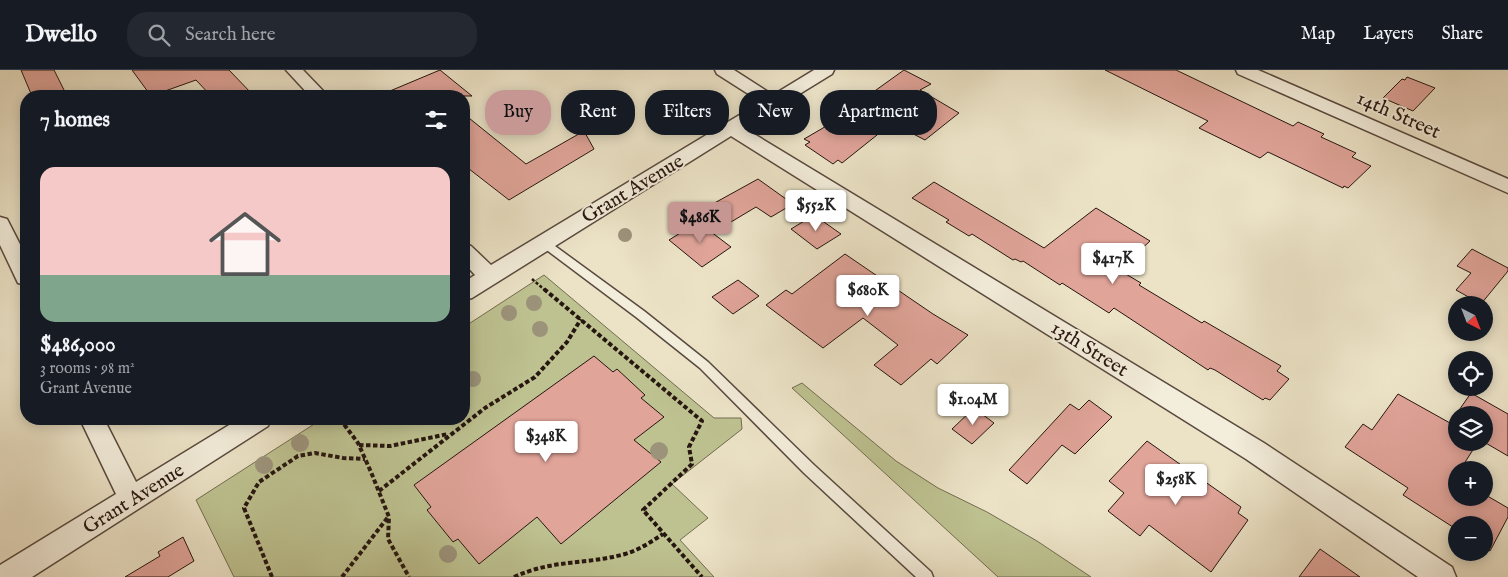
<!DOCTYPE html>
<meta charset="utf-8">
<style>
:root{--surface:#171b24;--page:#242831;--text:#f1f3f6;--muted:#9ea1a6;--line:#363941;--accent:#c59692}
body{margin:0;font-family:"IM FELL English",serif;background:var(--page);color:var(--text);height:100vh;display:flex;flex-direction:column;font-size:19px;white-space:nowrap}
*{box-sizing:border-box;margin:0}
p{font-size:16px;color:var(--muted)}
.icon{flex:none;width:28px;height:28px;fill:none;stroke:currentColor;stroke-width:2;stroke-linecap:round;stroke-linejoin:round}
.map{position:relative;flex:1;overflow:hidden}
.side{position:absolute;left:20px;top:20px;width:450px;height:335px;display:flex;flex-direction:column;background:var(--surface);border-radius:20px;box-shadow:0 2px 12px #0003}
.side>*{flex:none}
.hud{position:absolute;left:485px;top:20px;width:475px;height:45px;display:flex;gap:10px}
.needle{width:32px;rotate:138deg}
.controls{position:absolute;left:1448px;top:226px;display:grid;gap:10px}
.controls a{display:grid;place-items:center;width:45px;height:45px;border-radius:50%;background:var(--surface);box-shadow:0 2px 12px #0003;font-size:25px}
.price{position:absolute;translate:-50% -42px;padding:0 11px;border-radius:5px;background:#fff;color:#222;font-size:16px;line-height:32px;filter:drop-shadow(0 1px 2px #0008)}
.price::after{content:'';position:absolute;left:50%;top:30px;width:15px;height:11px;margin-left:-8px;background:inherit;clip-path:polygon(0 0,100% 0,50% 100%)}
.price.active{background:var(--accent);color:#111}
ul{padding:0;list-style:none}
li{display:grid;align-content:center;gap:10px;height:265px;padding:0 20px}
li+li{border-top:1px solid var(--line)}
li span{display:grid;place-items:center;height:155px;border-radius:15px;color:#555}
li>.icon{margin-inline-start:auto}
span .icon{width:90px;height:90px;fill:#fffc;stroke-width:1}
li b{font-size:21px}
h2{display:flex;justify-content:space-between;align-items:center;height:60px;padding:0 20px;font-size:21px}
.pill{padding:0 18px;border-radius:20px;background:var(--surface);box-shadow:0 2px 12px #0003;font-size:18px;line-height:45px}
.pill.active{background:var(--accent);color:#111}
header{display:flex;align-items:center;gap:30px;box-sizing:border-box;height:70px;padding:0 25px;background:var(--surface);border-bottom:1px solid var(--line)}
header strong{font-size:24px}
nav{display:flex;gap:28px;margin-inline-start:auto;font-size:18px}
.search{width:350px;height:45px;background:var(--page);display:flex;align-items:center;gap:12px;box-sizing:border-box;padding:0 18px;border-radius:20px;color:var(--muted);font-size:19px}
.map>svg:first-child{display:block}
.green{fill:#bec291;stroke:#726c50}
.building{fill:#e0a499;stroke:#261610}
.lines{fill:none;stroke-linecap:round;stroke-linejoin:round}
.service-casing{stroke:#58493e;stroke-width:3}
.minor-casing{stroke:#58493e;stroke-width:3}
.path-far1{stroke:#261610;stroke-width:2.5;stroke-dasharray:3 2;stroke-linecap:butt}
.path{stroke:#261610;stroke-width:4;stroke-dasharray:4.5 2.5;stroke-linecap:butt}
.service{fill:#f3eddb;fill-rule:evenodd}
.minor{fill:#f3eddb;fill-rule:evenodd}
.tree{fill:#9c937b}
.labels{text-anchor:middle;stroke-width:4;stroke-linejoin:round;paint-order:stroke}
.street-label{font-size:20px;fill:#261610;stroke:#f3eddb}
</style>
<header>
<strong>Dwello</strong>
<div class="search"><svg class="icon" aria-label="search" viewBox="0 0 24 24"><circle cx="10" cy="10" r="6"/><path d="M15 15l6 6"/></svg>Search here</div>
<nav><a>Map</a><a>Layers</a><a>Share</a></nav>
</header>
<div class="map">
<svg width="1508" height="507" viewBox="0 0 1508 507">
<rect width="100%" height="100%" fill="#ece3c7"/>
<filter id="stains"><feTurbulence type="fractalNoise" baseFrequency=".004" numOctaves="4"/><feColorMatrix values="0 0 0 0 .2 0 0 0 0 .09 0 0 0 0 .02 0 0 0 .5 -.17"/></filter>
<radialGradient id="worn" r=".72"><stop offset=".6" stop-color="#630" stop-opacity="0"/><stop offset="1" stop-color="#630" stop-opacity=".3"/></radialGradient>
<g class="green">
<path d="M544,205L714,348H741L742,359L672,414L708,448L680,470L714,507H234L196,430L322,349H464V257Z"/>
<path d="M802,313L896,391L938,418L987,442L1037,471L1091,507H998L792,318Z"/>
</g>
<g class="building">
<path d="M21,0H54L67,26H32Z"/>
<path d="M132,0H229L254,26H211L196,10L151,26Z"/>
<path d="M440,0L472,26H378Z"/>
<path d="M904,0L931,14L920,20L959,43L925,70L892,53L842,93L838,90L833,94L805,75L810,72L804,69L823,58Z"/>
<path d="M1105,0H1176L1293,56L1298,52L1324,64L1321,67L1356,83L1352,87L1371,96L1348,118L1344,116L1343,118L1268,82L1260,88L1199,58L1208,51Z"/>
<path d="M1407,7L1435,18L1413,41L1383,28L1402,9L1405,10Z"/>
<path d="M464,44L526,94L584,61L594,79L509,130L464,95Z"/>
<path d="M758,109L793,134L771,147L756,137L721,158L700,141Z"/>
<path d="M934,112L1044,178L1096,138L1150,171L1119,200L1141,213L1139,215L1202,253L1204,251L1281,296L1277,301L1289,309L1270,330L1265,328L1263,330L1215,300L1210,298L1208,300L1114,238L1109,243L1062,213L1060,215L1023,191L1021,192L1015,189L1013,190L972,164L969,166L946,152L949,150L912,128Z"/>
<path d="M814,145L841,164L817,179L791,159Z"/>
<path d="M698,152L731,177L702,197L669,170Z"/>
<path d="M1472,179L1508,198V201L1481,234L1456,220L1471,203L1457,196Z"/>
<path d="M845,184L933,244L968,265L937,294L931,289L901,315L874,295L898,275L863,248L823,278L766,235L786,220L792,224Z"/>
<path d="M738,210L759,226L733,244L712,227Z"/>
<path d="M594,286L613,302L617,299L645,325L641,328L664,347L634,370L661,392L561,474L537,447L479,494L458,469L453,472L427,440L431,437L414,415Z"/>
<path d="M1471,323L1508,344V386L1484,372V345H1456V372H1478L1460,400H1456V428H1484V424L1508,438V447L1490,481L1484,477V455H1456V459L1403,425L1408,418L1345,377L1363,354L1372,360L1398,324L1450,353Z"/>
<path d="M1089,330L1112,347L1075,384L1062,375L1027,414L1009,400L1070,334L1079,340Z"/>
<path d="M974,338L994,353L972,374L952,359Z"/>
<path d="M1147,371L1241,437L1238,443L1248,450L1211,502L1149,455L1140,466L1108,441L1124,423L1109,411Z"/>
<path d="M183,467L194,491L168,507H125L160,486L158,482Z"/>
<path d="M1320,479L1360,507H1299Z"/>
</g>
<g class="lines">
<g class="service-casing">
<path id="service" d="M544,168L644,241L708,292L814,395L931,502L933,507H916L804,403L700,298L636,247L540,175L539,172L540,169Z"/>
</g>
<g class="minor-casing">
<g id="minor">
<path d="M286,0H303L328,26H310Z"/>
<path d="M715,0H734L773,25L814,0H834L832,4L744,58L1264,373L1452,497L1456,507H1418L1246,389L731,66L472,228L464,230V212L475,205L464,193V174L471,176L491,195L761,32L717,4Z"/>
<path d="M1236,0H1258L1508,109V123L1238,4Z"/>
<path d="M0,147L7,149L26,186V215L18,213L0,175Z"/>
<path d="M80,349H104L136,412L239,349H271L268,356L32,507H0V495L116,424Z"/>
</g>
</g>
<path class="path-far1" d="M532,209L546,221"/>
<g class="path">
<path d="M544,219L702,351L689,377L692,394L643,440L702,507"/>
<path d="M340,349L358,373L371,402L389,447L388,469L409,507"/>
<path d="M359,375L390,376L448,364"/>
<path d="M379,421L485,338L535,307L567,272L581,249"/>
<path d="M272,507L244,438L259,412L298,386L315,383L343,388L365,389"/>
<path d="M342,507L388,447"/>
<path d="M514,507C554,489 585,495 625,484C639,480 651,472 663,464"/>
</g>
<use href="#service" class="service"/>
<use href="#minor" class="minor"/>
</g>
<g class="tree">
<circle cx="625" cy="165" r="7"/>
<circle cx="534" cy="233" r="8"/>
<circle cx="509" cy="243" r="8"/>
<circle cx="540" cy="259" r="8"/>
<circle cx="473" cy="309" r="8"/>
<circle cx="300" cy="373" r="9"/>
<circle cx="659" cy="381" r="9"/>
<circle cx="264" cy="395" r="9"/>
<circle cx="448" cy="484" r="9"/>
</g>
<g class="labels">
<g class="street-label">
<text transform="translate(1399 44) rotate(24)" y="7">14th Street</text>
<text transform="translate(632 118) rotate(-31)" y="7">Grant Avenue</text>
<text transform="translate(1090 278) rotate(32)" y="7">13th Street</text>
<text transform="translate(133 428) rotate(-32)" y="7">Grant Avenue</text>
</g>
</g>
<rect width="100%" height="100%" filter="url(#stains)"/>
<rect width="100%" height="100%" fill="url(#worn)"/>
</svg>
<div class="controls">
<a><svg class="needle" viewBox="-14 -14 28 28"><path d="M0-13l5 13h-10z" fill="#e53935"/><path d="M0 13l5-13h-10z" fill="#9ea1a6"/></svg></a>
<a><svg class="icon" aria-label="locate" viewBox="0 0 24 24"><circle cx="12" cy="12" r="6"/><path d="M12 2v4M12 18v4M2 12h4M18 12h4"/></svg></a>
<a><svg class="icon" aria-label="layers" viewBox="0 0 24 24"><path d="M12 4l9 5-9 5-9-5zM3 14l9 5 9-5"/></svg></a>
<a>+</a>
<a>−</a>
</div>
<b class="price" style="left:816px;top:162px">$552K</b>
<b class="price active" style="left:700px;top:174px">$486K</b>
<b class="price" style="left:1113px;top:215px">$417K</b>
<b class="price" style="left:868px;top:247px">$680K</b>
<b class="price" style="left:973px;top:356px">$1.04M</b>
<b class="price" style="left:546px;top:393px">$348K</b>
<b class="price" style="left:1176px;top:436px">$258K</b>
<div class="hud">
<a class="pill active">Buy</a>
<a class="pill">Rent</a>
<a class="pill">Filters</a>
<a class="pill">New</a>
<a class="pill">Apartment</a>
</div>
<section class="side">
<h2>7 homes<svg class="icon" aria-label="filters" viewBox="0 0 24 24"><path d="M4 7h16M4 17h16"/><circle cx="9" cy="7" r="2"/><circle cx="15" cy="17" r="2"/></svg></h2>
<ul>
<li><span style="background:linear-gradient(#f6c9c9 70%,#7fa58c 0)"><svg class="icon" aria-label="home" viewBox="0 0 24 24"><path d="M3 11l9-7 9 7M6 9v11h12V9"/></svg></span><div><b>$486,000</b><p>3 rooms · 98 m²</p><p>Grant Avenue</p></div></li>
</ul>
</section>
</div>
